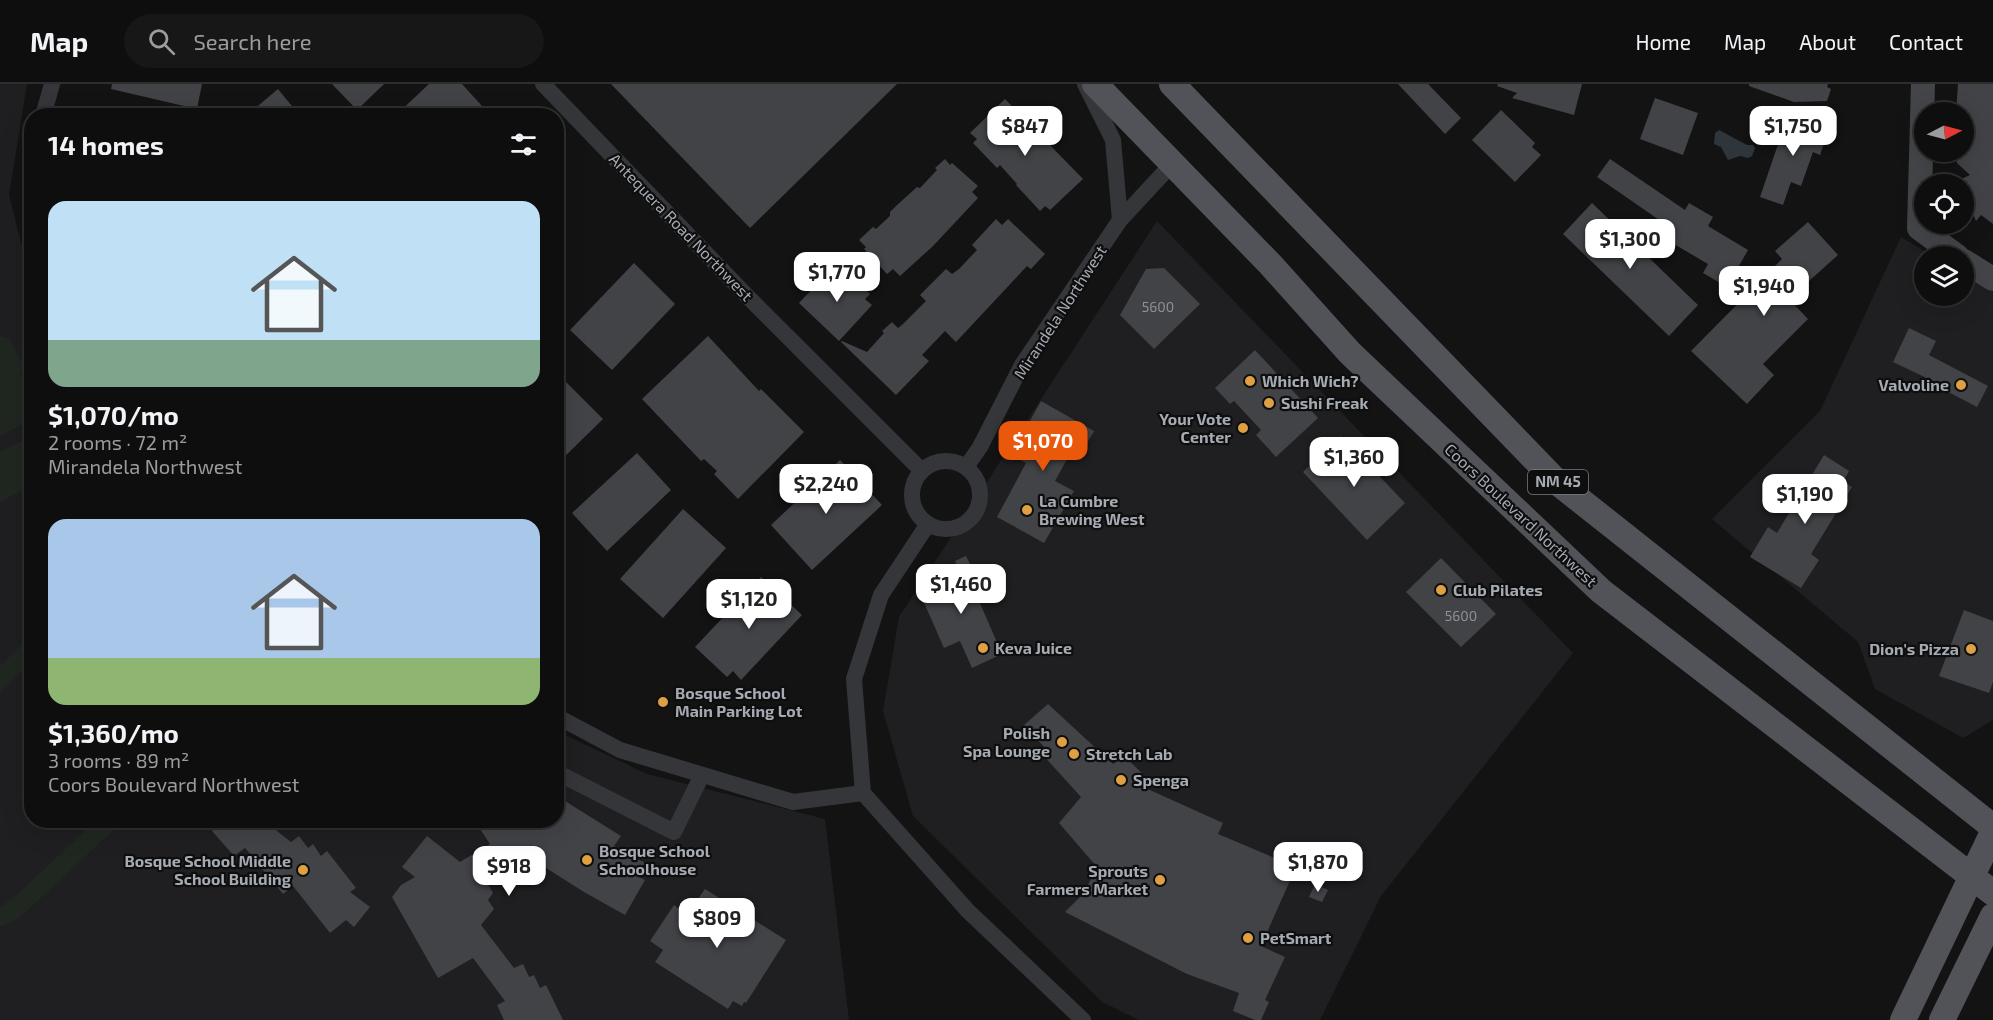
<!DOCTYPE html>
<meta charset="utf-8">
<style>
:root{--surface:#0e0e0f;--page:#171718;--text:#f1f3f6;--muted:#9b9c9e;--line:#2e2e2f;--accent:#ea580c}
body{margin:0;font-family:"Exo 2",sans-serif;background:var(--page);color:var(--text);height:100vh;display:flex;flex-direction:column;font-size:22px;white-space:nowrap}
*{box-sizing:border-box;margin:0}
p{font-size:20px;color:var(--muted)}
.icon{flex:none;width:33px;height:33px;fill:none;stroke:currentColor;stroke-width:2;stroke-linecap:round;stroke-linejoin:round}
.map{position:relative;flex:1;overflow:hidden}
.panel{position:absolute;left:24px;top:24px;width:540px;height:720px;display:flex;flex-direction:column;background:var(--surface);border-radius:24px;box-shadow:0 6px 24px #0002,0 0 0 2px var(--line)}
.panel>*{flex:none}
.needle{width:39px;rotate:84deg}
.tools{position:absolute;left:1914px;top:18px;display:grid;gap:12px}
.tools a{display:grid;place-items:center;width:60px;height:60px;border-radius:50%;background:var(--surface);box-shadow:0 6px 24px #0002,0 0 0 2px var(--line);font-size:30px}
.price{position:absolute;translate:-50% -51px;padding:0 14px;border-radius:12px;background:#fff;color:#222;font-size:20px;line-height:39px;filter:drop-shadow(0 2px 3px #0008)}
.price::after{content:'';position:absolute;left:50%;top:36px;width:18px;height:14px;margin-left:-9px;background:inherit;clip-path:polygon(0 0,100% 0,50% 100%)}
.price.active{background:var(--accent);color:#fff}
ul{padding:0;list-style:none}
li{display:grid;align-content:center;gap:12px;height:318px;padding:0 24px}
li span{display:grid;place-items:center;height:186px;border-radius:18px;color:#555}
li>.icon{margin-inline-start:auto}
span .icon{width:108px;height:108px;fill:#fffc;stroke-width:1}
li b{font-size:26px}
h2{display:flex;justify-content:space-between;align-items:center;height:72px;padding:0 24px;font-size:26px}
header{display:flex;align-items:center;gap:36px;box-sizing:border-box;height:84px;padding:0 30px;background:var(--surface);border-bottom:2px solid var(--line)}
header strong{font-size:28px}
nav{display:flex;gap:33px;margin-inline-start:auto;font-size:21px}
.search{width:420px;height:54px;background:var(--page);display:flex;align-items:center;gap:15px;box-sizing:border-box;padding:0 21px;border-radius:33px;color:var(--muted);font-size:22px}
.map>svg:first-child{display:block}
.built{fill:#1f1f21}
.green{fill:#202720}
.water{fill:#2e363c}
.building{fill:#424347}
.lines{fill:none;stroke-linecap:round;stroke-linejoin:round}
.street{stroke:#353639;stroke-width:16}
.secondary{stroke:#434549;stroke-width:24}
.primary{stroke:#515358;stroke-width:26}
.poi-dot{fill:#dea042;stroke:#0e0e0f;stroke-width:2}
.labels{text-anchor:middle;stroke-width:4.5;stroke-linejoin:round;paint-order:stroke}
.number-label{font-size:14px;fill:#8d9198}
.shield{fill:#0e0e0f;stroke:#787c82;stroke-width:1.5}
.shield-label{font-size:15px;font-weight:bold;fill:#a6abb3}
.street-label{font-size:16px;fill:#a6abb3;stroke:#0e0e0f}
.poi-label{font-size:16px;font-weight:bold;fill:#a6abb3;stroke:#0e0e0f;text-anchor:start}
</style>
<header>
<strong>Map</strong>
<div class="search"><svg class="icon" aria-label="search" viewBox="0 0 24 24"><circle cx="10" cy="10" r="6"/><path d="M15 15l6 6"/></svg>Search here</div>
<nav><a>Home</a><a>Map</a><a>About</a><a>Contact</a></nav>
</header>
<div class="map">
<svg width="1993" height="936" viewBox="0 0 1993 936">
<rect width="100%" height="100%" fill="#131314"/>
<g class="built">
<path d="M0,0H27L9,111L32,202V736H556L557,647L647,690L825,735L849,936H0Z"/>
<path d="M1157,137L1573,569L1381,812L1320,936H1139L1102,918L913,732L883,627L899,533Z"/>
<path d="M1901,153L1933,172H1924V212H1964V191L1993,208V636L1963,654L1875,605L1858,558L1712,435L1820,327Z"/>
</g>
<g class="green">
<path d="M0,252L10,255L23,281L20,292L31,295L32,335L0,352Z"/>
<path d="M31,353V402L0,418V368Z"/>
<path d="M31,552V578L0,608V582Z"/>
<path d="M95,737H123L29,825L18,834L0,843V823L17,811Z"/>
</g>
<path class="water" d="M1719,46L1747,61H1753L1755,64L1752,72L1748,74L1740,72L1728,76L1721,63L1714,60L1715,49Z"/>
<g class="building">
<path d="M112,0H202L197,25L111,5Z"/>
<path d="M332,0H384L357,26Z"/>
<path d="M429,0H462L491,32H395Z"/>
<path d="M611,0H897L750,144Z"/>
<path d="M1398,0H1428L1461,34L1445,50Z"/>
<path d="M1498,0H1582L1574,31L1512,14L1517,9L1497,2Z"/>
<path d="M1749,0H1828L1827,3L1831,5L1827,17L1794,18L1749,2Z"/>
<path d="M1958,0H1993V140L1981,131L1976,137L1964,110V100H1959L1957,97L1970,91L1957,79V68H1964V28H1956Z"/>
<path d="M278,5L300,32H246Z"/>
<path d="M1655,14L1698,29L1683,71L1640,55Z"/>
<path d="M1005,15L1083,95L1050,126L1045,122L1040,127L1016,101L1017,100L1000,81L997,84L973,59L977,55L970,49Z"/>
<path d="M1501,26L1535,59L1532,63L1541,71L1515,98L1472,56Z"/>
<path d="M1788,31L1829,45L1820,71L1813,68L1801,102L1791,98L1783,121L1760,113Z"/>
<path d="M945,75L950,81L952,79L978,102L972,108L978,114L933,162L900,192L893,185L887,190L864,165L866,163L859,156L873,143L876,145L890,132V128L896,122L917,103L920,104L937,86L935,84Z"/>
<path d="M1610,75L1685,126L1689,119L1713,133L1708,142L1748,166L1727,203L1703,189L1708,180L1662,153L1668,142L1597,93Z"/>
<path d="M1592,119L1698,221L1669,252L1563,150Z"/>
<path d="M996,135L1002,141L1008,135L1045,170L1031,185L1027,182L956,258L945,247L922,271L929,277L896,311L841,258L842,257L867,268L884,249L882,247L892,238L898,244L903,240L926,217L920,211L946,185L952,190L959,185L977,166L972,161Z"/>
<path d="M1808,138L1838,171L1789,215L1808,235L1763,280L1774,291L1747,320L1691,267L1782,175L1775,167Z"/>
<path d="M634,179L675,220L612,286L570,246Z"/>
<path d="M835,181L870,210L865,215L872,221L839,257L799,219Z"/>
<path d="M1164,184L1200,220L1154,265L1120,231L1146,185Z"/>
<path d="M1909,244L1936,257L1929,271L1988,302L1977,323L1933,300L1935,298L1893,278Z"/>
<path d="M708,252L759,307L761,305L804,348L738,415L714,390L717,387L704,375L701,377L642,315Z"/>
<path d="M1255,266L1318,334L1276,373L1256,351L1261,346L1234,317L1230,320L1215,304Z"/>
<path d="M556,288L603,335L556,381Z"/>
<path d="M1041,317L1094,347L1086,361L1077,357L1055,397L1074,407L1044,459L997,433L1026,379L1011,371Z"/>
<path d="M1341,352L1405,419L1367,456L1303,388Z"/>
<path d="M637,369L671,406L607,467L572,429Z"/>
<path d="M1824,371L1849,387L1843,398L1852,403L1811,470L1819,476L1801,504L1750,473L1768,443L1777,449Z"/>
<path d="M840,376L882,421L812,486L771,441Z"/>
<path d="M683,425L726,464L663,534L620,495Z"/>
<path d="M966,472L972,484L966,487L1002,570L972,584L960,557L944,564L918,505L959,487L955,477Z"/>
<path d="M1441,474L1496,530L1461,563L1406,508Z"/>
<path d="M761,493L802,531L741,596L733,587L727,593L695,563Z"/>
<path d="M1964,526L1993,537V598L1989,609L1939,592Z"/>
<path d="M1048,620L1113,680L1124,672L1148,695L1141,702L1223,739L1218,750L1296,783L1261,862L1285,873L1265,916L1269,918L1261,936H1255L1233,927L1239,909L1187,890L1065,828L1084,809L1097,783L1059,739L1081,713L1042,670L1046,665L1024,641Z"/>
<path d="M565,717L621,752L614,762L645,779L637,792L645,796L625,831L584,808L513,763L480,787L493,809L488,816L494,825L481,841L514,884L523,880L529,893L534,891L540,904L546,901L563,936H504L497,921L505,917L473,874L438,894L392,813L401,801L415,793L402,783L427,752L460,778L490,760L474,736H556V730Z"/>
<path d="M226,736H263L291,758L299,752L308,764L313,760L321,772L327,767L356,804L350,808L370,823L354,843L346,836L330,849L293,802L283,810L245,764L234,772L212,747Z"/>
<path d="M1315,800L1328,806L1322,818L1309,813Z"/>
<path d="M705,805L786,856L746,919L744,918L742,922L733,917L728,925L655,878L663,866L650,857L674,821L679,825L682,821L690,826Z"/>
</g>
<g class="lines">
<g class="street">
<path d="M543,0L747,212L922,387"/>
<path d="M1085,0L1113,56L1120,136"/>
<path d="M43,32L52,0"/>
<circle cx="946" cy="411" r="34"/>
<path d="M966,383L980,363L1022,281L1120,136L1172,80"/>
<path d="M928,440L881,511L854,595L863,709L968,827L1083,936"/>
<path d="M556,632L620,666L793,718L863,709"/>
<path d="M556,688L674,748L702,691"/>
</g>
<g class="secondary">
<path d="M1923,0L1919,144L1957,172"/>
<path d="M1964,177L1993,195"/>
</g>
<g class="primary">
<path d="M1095,0L1270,180L1350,269L1601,507L1993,809"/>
<path d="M1172,0L1557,398L1993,743"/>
<path d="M1903,936L1993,748"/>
<path d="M1942,936L1993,832"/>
</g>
</g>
<g class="poi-dot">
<circle cx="1250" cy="297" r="6"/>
<circle cx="1961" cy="301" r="6"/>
<circle cx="1269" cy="319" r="6"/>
<circle cx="1243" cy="344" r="6"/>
<circle cx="1027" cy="426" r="6"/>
<circle cx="1441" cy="506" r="6"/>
<circle cx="983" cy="564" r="6"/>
<circle cx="1971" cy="565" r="6"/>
<circle cx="663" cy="618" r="6"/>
<circle cx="1062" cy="658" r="6"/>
<circle cx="1074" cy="670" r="6"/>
<circle cx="1121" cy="696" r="6"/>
<circle cx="587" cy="776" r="6"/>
<circle cx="303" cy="786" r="6"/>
<circle cx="1160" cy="796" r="6"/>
<circle cx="1248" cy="854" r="6"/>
</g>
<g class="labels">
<g class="number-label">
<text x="1158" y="228">5600</text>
<text x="1461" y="537">5600</text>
</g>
<rect class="shield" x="1528" y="386" width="60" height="24" rx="4.5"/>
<g class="shield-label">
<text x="1558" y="403">NM 45</text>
</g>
<g class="street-label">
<text transform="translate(681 143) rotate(46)" y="6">Antequera Road Northwest</text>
<text transform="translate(1060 228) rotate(-57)" y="6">Mirandela Northwest</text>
<text transform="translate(1521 431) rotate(43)" y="6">Coors Boulevard Northwest</text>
</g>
<g class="poi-label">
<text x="1262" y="303">Which Wich?</text>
<text x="1949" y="307" text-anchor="end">Valvoline</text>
<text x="1281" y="325">Sushi Freak</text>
<text x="1231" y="341" text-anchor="end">Your Vote<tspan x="1231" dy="18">Center</tspan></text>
<text x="1039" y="423">La Cumbre<tspan x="1039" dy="18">Brewing West</tspan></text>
<text x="1453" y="512">Club Pilates</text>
<text x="995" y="570">Keva Juice</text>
<text x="1959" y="571" text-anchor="end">Dion's Pizza</text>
<text x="675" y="615">Bosque School<tspan x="675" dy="18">Main Parking Lot</tspan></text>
<text x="1050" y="655" text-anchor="end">Polish<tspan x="1050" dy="18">Spa Lounge</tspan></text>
<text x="1086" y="676">Stretch Lab</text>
<text x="1133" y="702">Spenga</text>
<text x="599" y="773">Bosque School<tspan x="599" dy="18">Schoolhouse</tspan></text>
<text x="291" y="783" text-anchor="end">Bosque School Middle<tspan x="291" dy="18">School Building</tspan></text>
<text x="1148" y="793" text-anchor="end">Sprouts<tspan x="1148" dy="18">Farmers Market</tspan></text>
<text x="1260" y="860">PetSmart</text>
</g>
</g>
</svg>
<div class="tools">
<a><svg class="needle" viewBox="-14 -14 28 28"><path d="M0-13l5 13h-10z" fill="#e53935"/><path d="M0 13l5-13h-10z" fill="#9b9c9e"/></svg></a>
<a><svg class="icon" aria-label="locate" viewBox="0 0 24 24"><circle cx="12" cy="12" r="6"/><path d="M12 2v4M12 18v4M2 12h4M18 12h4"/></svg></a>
<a><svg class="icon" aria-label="layers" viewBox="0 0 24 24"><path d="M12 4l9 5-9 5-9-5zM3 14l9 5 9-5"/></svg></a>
</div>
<b class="price" style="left:1025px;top:73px">$847</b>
<b class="price" style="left:1793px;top:73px">$1,750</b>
<b class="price" style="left:1630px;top:186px">$1,300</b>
<b class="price" style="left:837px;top:219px">$1,770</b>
<b class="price" style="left:1764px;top:233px">$1,940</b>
<b class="price active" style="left:1043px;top:388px">$1,070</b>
<b class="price" style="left:1354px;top:404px">$1,360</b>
<b class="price" style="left:826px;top:431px">$2,240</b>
<b class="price" style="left:1805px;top:441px">$1,190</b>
<b class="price" style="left:961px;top:531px">$1,460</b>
<b class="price" style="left:749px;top:546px">$1,120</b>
<b class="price" style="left:1318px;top:809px">$1,870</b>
<b class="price" style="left:509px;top:813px">$918</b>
<b class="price" style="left:717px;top:865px">$809</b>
<section class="panel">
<h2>14 homes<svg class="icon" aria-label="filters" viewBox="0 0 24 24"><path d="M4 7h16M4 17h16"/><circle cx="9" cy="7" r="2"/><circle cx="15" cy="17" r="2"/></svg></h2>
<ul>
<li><span style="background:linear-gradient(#bfe0f5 75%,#7fa58c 0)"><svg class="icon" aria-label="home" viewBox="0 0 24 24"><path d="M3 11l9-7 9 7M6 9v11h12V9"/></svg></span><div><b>$1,070/mo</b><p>2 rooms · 72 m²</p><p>Mirandela Northwest</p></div></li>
<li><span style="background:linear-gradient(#a9c7e8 75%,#8fb573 0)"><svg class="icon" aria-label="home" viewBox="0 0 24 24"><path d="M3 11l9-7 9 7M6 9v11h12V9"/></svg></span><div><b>$1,360/mo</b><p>3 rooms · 89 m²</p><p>Coors Boulevard Northwest</p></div></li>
</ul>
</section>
</div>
